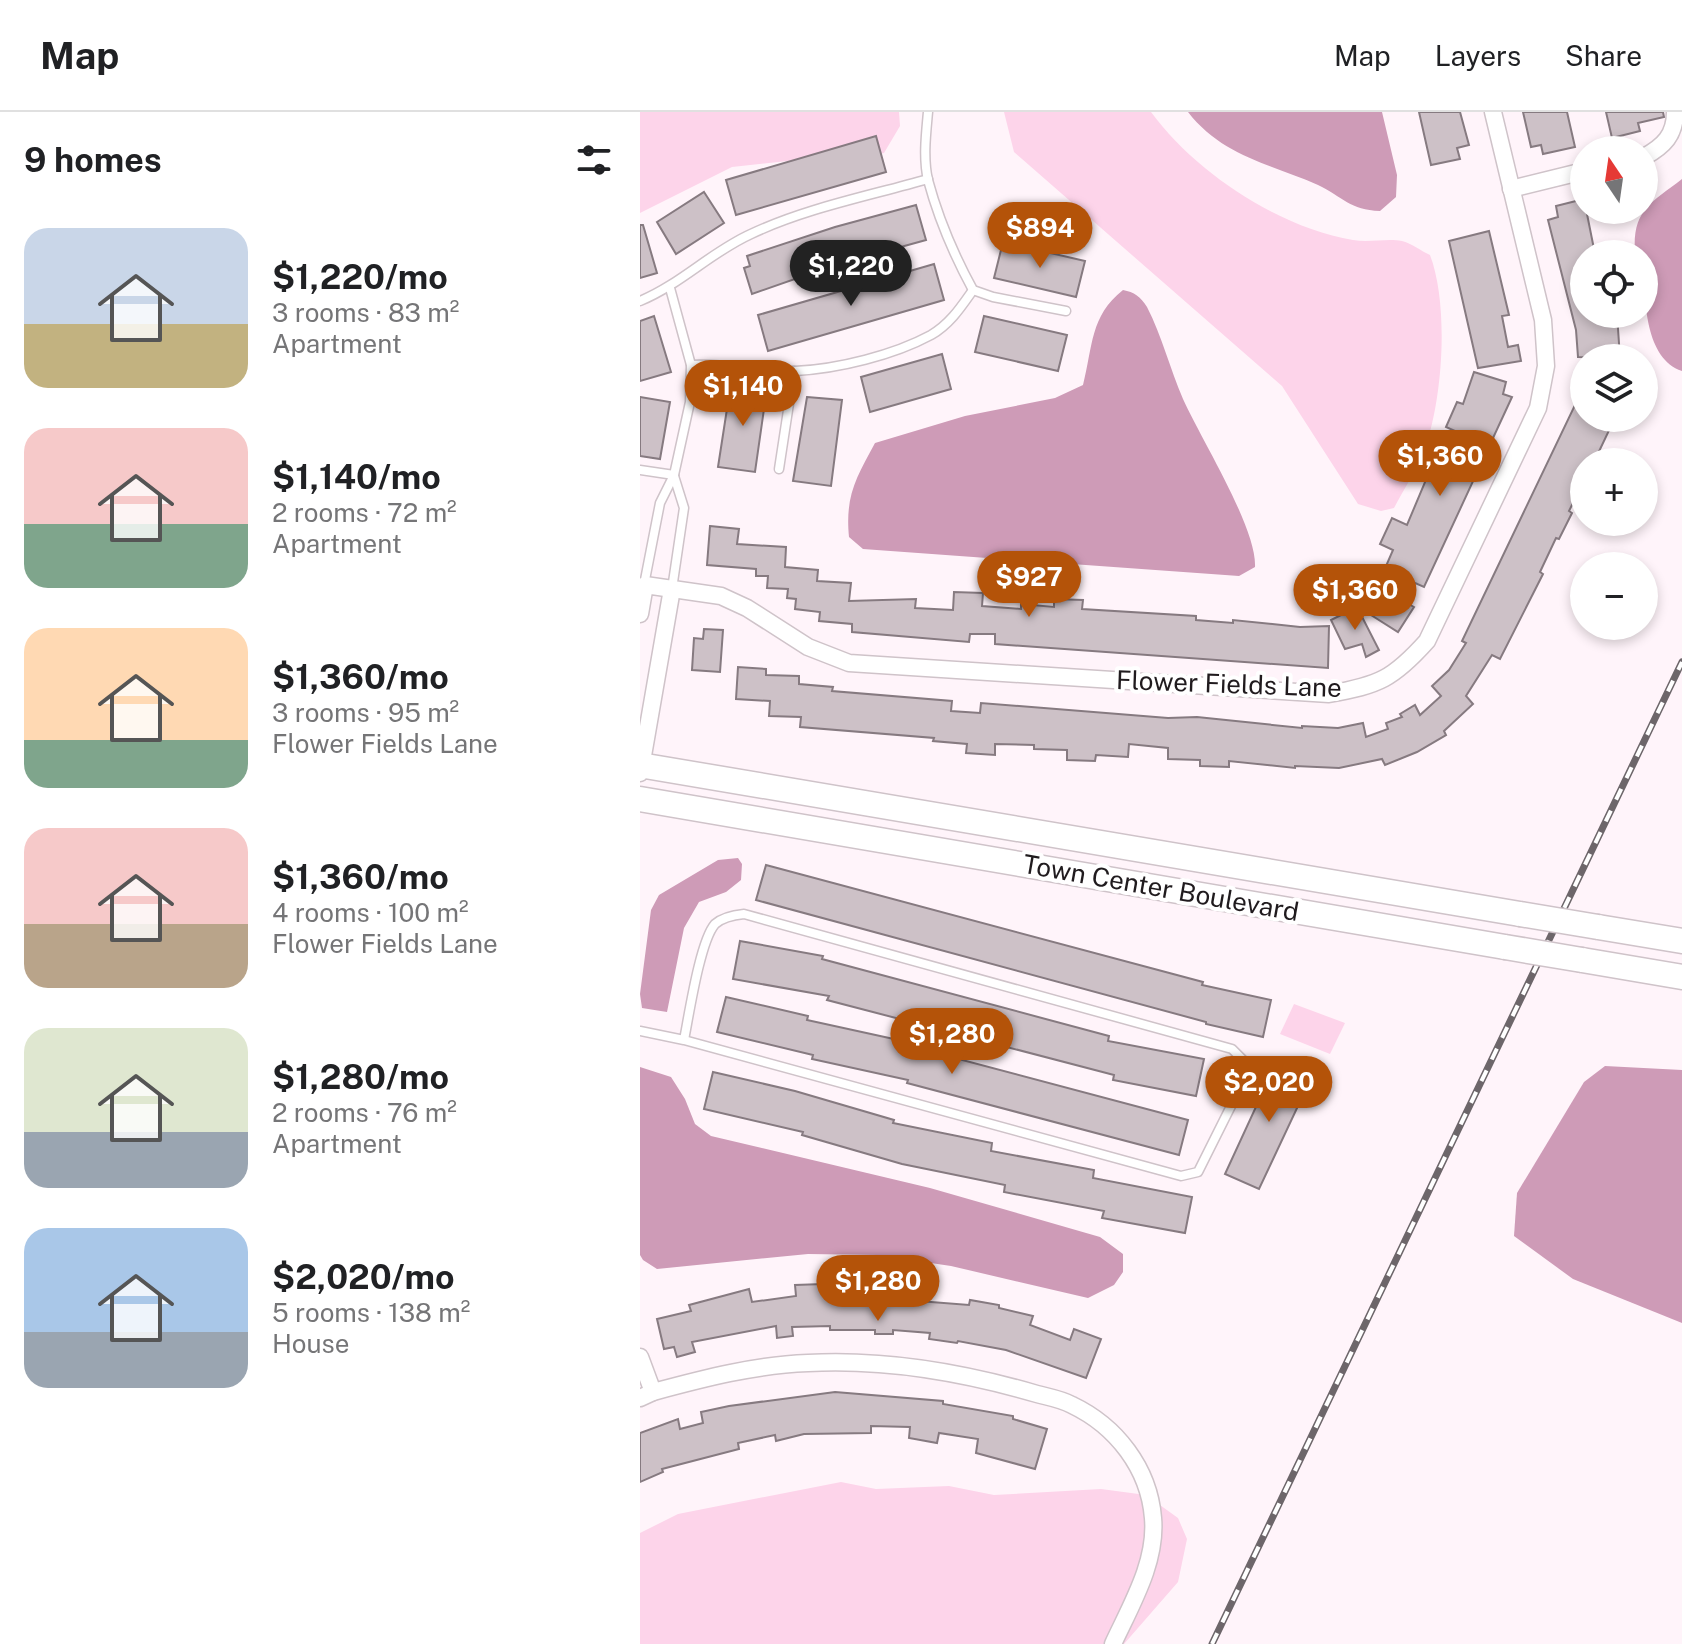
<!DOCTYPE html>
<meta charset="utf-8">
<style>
:root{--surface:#fff;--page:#f2f2f2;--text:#202124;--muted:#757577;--line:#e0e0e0;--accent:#b45309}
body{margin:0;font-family:"Public Sans",sans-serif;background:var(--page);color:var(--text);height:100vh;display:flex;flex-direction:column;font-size:30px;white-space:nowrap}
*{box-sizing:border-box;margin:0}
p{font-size:26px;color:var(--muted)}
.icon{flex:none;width:44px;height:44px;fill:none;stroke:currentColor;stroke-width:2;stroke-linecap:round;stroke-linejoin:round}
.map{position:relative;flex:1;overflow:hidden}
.panel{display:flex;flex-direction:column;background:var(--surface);width:640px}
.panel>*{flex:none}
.needle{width:52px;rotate:347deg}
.tools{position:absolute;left:930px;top:24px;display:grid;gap:16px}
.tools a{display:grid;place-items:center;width:88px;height:88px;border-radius:50%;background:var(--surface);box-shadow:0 4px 12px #0003;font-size:40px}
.price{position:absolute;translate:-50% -68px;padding:0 18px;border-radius:28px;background:var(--accent);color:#fff;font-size:26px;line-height:52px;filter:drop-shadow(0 2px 4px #0008)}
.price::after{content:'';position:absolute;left:50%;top:48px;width:24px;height:18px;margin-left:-12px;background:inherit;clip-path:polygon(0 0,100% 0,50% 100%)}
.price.current{background:#222;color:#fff}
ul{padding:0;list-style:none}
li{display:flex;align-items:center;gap:24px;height:200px;padding:0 24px}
li span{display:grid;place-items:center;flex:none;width:224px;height:160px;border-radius:24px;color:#555}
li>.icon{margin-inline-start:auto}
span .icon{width:96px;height:96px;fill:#fffc;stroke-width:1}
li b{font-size:34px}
h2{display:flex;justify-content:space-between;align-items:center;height:96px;padding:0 24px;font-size:34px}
header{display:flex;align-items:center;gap:48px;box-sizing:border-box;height:112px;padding:0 40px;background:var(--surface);border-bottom:2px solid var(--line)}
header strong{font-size:38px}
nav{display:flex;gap:44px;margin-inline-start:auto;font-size:28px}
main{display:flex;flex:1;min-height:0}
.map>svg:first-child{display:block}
.green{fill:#fdd4ea}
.water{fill:#ce9bb7}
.building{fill:#cdc1c7;stroke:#867a80;stroke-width:2}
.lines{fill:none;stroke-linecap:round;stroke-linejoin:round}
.lane-casing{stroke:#cfc3c9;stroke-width:11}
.street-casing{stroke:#cfc3c9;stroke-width:19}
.secondary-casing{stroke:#cfc3c9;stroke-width:27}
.lane{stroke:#fff;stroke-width:8}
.street{stroke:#fff;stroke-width:16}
.secondary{stroke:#fff;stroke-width:24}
.rail-casing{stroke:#6d666a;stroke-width:7}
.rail{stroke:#fff;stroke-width:4;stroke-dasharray:12;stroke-linecap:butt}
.secondary-bridge-casing{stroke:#cfc3c9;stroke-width:27;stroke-linecap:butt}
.secondary-bridge{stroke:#fff;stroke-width:24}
.labels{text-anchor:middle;stroke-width:8;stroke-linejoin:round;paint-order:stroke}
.street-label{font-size:26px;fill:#201b1e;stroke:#fff}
</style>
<header>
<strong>Map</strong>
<nav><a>Map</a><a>Layers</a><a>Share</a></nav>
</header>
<main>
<section class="panel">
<h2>9 homes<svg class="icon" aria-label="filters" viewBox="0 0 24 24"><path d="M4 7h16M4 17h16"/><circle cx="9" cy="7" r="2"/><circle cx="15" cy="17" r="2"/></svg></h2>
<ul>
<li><span style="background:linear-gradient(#c9d6e8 60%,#c2b280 0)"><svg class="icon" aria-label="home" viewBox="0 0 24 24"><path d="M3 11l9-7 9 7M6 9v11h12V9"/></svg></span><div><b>$1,220/mo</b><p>3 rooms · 83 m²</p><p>Apartment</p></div></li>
<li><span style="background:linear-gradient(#f6c9c9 60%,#7fa58c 0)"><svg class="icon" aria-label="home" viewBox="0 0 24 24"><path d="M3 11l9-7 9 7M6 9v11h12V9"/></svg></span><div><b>$1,140/mo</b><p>2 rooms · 72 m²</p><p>Apartment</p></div></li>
<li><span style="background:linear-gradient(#ffd9b3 70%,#7fa58c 0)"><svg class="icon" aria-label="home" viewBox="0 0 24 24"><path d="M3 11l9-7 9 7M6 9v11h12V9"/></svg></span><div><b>$1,360/mo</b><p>3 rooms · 95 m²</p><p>Flower Fields Lane</p></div></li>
<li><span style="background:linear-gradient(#f6c9c9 60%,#b9a48a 0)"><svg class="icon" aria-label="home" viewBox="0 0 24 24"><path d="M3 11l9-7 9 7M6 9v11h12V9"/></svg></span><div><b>$1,360/mo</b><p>4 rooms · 100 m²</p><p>Flower Fields Lane</p></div></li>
<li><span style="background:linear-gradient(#dfe7d0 65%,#9aa5b1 0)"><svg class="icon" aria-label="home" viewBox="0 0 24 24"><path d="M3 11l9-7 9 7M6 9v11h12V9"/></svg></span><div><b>$1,280/mo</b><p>2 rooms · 76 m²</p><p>Apartment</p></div></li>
<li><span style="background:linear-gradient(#a9c7e8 65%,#9aa5b1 0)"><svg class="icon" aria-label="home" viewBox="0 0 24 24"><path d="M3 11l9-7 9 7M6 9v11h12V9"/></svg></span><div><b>$2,020/mo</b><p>5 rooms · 138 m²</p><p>House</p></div></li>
</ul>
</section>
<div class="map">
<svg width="1042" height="1532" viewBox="0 0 1042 1532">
<rect width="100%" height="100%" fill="#fff4fa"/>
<g class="green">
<path d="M0,0H259L260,14L244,41L212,50L176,46L92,55L0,101Z"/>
<path d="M364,0H511C556,61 638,115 713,128C729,131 747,126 762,129C771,131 781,139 790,143C809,193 803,286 785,336C777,357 764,377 754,396L741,399L718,392L642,274L374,40Z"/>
<path d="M654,892L705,911L690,942L640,922Z"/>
<path d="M201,1370L236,1377L309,1374L354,1383L461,1377L506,1383L538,1406L547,1427L538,1470L484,1532H0V1421L38,1402Z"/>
</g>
<g class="water">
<path d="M548,0H742L757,63L756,85L740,99C710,98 703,85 678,73C630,52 582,44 548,0Z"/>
<path d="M1042,67V259C1002,246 1004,177 1004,142H995C992,98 1010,92 1042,67Z"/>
<path d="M483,178C494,180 501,185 507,195C522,224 530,257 543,287C561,327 617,416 615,455L599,464L223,437L209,425C205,384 216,366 235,331L325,304L415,286L443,273C453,234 450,204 483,178Z"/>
<path d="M98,746L102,752L101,768L86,780L59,790L44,816L27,900L2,896L0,882L11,798L19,783L78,748Z"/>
<path d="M965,954L1042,958V1211L933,1167L874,1124L877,1081L944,970Z"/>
<path d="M0,955L31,965L45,987L55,1012L71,1024L290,1076L460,1125L483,1142V1160L474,1173L448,1186L311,1154L237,1143L168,1142L17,1157L3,1148L0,1143Z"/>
</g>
<g class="building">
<path d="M779,0H820L829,33L817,36L820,47L791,53Z"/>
<path d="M883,0H927L935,35L903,42L901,33L891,35Z"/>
<path d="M966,0H1023L1024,5L998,11L1000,19L972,26Z"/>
<path d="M236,24L246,60L96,103L86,68Z"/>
<path d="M64,80L84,111L36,142L17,110Z"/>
<path d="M944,87L955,142H944V202H977L980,246L938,245L936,218L908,108L918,105L916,94Z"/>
<path d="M276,93L286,128L192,154L112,182L104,156L110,154L107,144L195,115Z"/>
<path d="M0,113H3L17,161L0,166Z"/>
<path d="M849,119L869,203L862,204L868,235L878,233L881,249L838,256L809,129Z"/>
<path d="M363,130L445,149L436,185L354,166Z"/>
<path d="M294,152L304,188L128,239L118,203Z"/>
<path d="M14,204L31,260L0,269V209Z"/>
<path d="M344,204L427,223L418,259L335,240Z"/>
<path d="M302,242L311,277L230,300L221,265Z"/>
<path d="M834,260L866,270L863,282L872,285L784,475L773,470L765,490L774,495L758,520L731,503L750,473L740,468L753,438L740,432L752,406L767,413L793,351L797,353L815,319L806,315L817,290L823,292Z"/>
<path d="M91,271L127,276L115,360L78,355Z"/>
<path d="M0,285L30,290L20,347L0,344Z"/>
<path d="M167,285L202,288L191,374L153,369Z"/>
<path d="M935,293L944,297V306H965L973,310L954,350H944V369L929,399L932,401L919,427L916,426L900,460L903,462L860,547L852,543L826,584L833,592L804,619L806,623L777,640L745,653L742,647L699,656L655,654V656L589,649V655L560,654V648L528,647V636L489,632L488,645L456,643L455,649L427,648V638L394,637V633L355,632V643L326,641L327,632L293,629L294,626L160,615L161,605L129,604L130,589L96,587L98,555L126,557V563L159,564V572L193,575L192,579L312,589L311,599L340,601L341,591L528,606L557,605L662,616V614L698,616L723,611L726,625L748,617L746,611L762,605L760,602L775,593L780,603L801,584L792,574L809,558L826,531L822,529Z"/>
<path d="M70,414L99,417L97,432L146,435L145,455L178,458L177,469L211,471L209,489L276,487L275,496L313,498L314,480L343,481L342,494L381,497V492L414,495V487L443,488L442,497L556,504V508L593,511V508L660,515L689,514L688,556L355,532V522H330L329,530L212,520V512L179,509L180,500L155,497L156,487L147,486L148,477L127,476L128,464H116V457L67,453Z"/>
<path d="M717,495L739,538L726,545L722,532L705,537L691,508Z"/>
<path d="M64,517L83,518L80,560L52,558L54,526L63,527Z"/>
<path d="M126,753L563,870L562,873L631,888L623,925L566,912V910L116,788Z"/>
<path d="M100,829L183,844L182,847L469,924L468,929L564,947L556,984L473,968L474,963L187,888L189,884L93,867Z"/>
<path d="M86,885L168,904L167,908L263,929L262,932L548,1008L539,1043L267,971L268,968L172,947L173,943L77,920Z"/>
<path d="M638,947L673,962L619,1077L585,1062Z"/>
<path d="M73,960L155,979L254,1008L253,1011L352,1031L351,1039L454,1058L453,1066L552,1085L545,1121L462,1106L464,1099L364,1080L365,1073L262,1052L162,1023L163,1020L64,997Z"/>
<path d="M225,1170H253V1187L329,1193L330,1188L359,1193V1196L393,1204L390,1213L430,1228L434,1217L461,1227L446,1266L366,1238L318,1229L317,1231L289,1227L290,1221L253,1218V1222H235V1218H190V1214L152,1215L153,1224L137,1226L136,1214L52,1230L55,1240L37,1245L34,1235L24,1237L17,1207L51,1199L49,1193L109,1177L112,1190L156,1184L155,1173L183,1172V1180H225Z"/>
<path d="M195,1280L303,1289V1292L373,1304V1307L407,1317L395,1357L336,1341L338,1327L299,1321L297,1331L269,1326L270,1315L231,1314V1321L164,1322L136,1329L135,1323L98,1331L99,1337L22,1357L23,1360L0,1370V1321L38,1307L40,1317L63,1311L61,1300L89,1294Z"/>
</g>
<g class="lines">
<g class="lane-casing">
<g id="lane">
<path d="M288,0C286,22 283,46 288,68C298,105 315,145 333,178L353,185L426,199"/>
<path d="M0,189C41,172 71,140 111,122C166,96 229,84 288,67"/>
<path d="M51,253C86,251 120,260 155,259C198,257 254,243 291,223C310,212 321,195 333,178"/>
<path d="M139,357L154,259"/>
<path d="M0,358L34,363"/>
<path d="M4,473L20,391L34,363L50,290L51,253L30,176"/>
<path d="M32,477L44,396L34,364"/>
<path d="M0,919L44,928L541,1064L558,1060L606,964V951L592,937L104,802C94,803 83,805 75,812C60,829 49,903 44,928"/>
</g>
</g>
<g class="street-casing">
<g id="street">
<path d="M1004,45C1024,34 1035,23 1035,0"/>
<path d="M871,77L944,59"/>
<path d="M0,502L5,473L81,484L107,496L168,535L209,551L689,582C739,573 753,567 787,529L898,296L906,254L903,208L853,0"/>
<path d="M0,661L32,477"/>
<path d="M0,1245L13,1280"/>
<path d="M0,1286L13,1280C65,1266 115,1253 168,1251C243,1247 325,1261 397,1282C408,1285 421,1287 432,1293C476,1314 509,1356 513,1406C517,1450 491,1493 473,1532"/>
</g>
</g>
<g class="secondary-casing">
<g id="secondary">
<path d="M0,653L880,802"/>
<path d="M0,687L865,835"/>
<path d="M958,815L1042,829"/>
<path d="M942,848L1042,865"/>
</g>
</g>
<use href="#lane" class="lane"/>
<use href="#street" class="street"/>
<use href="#secondary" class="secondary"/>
<g class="rail-casing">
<path id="rail" d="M572,1532L1042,550"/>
</g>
<use href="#rail" class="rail"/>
<g class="secondary-bridge-casing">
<g id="secondary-bridge">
<path d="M880,802L958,815"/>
<path d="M865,835L942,848"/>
</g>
</g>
<use href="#secondary-bridge" class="secondary-bridge"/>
</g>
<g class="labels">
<g class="street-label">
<text transform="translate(589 572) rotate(2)" y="9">Flower Fields Lane</text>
<text transform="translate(521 776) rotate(10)" y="9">Town Center Boulevard</text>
</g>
</g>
</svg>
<div class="tools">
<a><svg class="needle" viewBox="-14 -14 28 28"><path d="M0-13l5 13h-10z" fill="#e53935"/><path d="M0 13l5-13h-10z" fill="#757577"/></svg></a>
<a><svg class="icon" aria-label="locate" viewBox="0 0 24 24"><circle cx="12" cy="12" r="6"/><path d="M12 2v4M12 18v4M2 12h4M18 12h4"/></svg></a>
<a><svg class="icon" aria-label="layers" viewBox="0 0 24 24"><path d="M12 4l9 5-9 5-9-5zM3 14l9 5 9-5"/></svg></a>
<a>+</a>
<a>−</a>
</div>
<b class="price" style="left:400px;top:158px">$894</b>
<b class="price current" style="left:211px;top:196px">$1,220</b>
<b class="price" style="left:103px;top:316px">$1,140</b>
<b class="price" style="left:800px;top:386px">$1,360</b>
<b class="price" style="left:389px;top:507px">$927</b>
<b class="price" style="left:715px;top:520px">$1,360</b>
<b class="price" style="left:312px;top:964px">$1,280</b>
<b class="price" style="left:629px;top:1012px">$2,020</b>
<b class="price" style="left:238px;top:1211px">$1,280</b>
</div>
</main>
